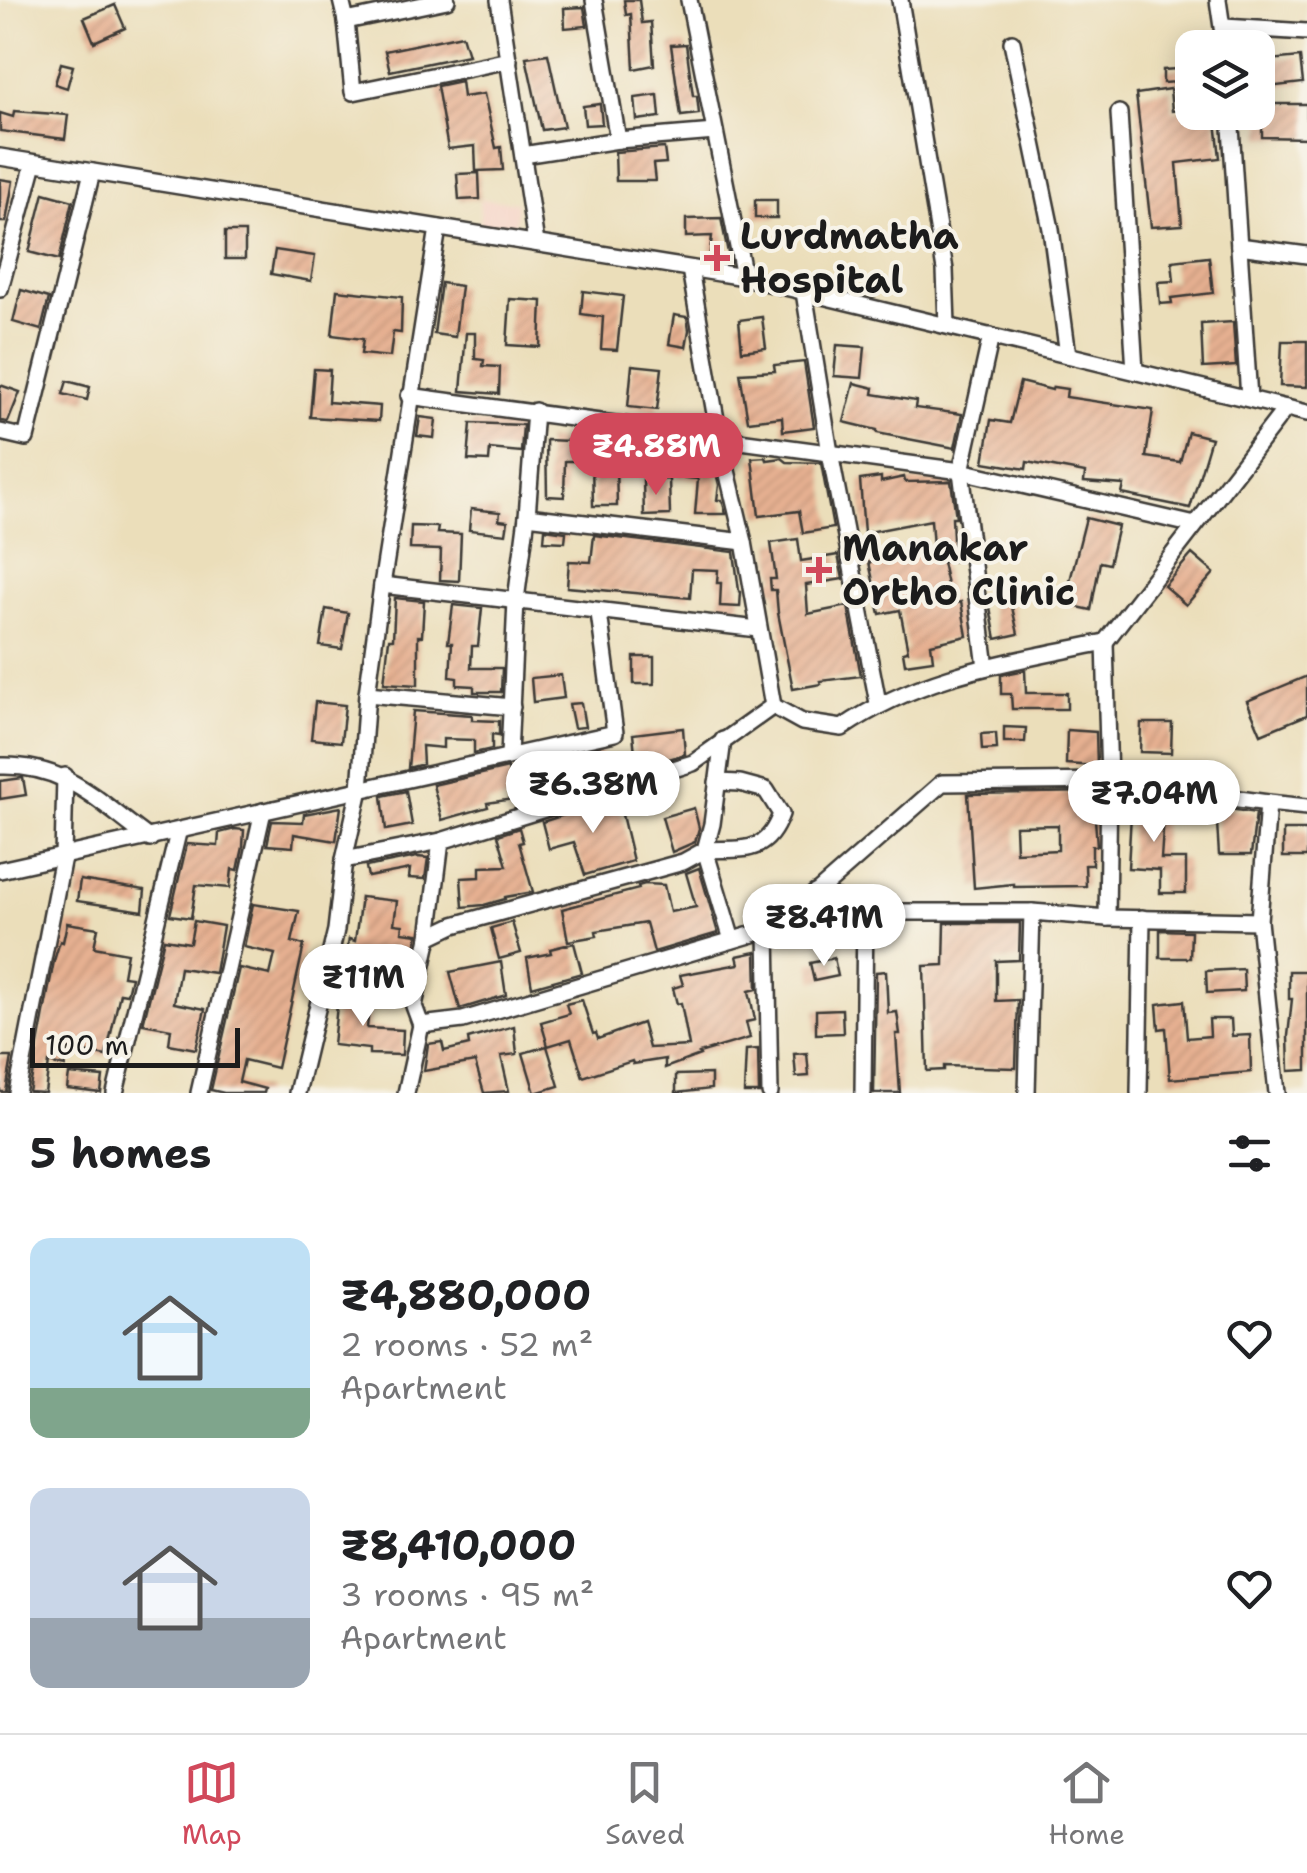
<!DOCTYPE html>
<meta charset="utf-8">
<style>
:root{--surface:#fff;--page:#f2f2f2;--text:#202124;--muted:#757577;--line:#e0e0e0;--accent:#d1495b}
body{margin:0;font-family:"Shantell Sans",sans-serif;background:var(--page);color:var(--text);height:100vh;display:flex;flex-direction:column;font-size:38px;white-space:nowrap}
*{box-sizing:border-box;margin:0}
p{font-size:32px;color:var(--muted)}
.icon{flex:none;width:55px;height:55px;fill:none;stroke:currentColor;stroke-width:2;stroke-linecap:round;stroke-linejoin:round}
.map{position:relative;height:1093px;overflow:hidden}
.side{display:flex;flex-direction:column;background:var(--surface);flex:1}
.side>*{flex:none}
.tools{position:absolute;left:1175px;top:30px;display:grid;gap:20px}
.tools a{display:grid;place-items:center;width:100px;height:100px;border-radius:20px;background:var(--surface);box-shadow:0 5px 25px #0003;font-size:50px}
.scale{position:absolute;left:30px;bottom:25px;width:210px;box-sizing:border-box;padding-left:10px;border:5px solid #1c1c1c;border-top:0;font-size:28px;line-height:35px;white-space:nowrap;color:#1c1c1c;-webkit-text-stroke:8px #f7f3e8;paint-order:stroke}
.price{position:absolute;translate:-50% -85px;padding:0 22px;border-radius:35px;background:#fff;color:#222;font-size:32px;line-height:65px;filter:drop-shadow(0 2px 5px #0008)}
.price::after{content:'';position:absolute;left:50%;top:60px;width:30px;height:22px;margin-left:-15px;background:inherit;clip-path:polygon(0 0,100% 0,50% 100%)}
.price.current{background:var(--accent);color:#fff}
ul{padding:0;list-style:none}
li{display:flex;align-items:center;gap:30px;height:250px;padding:0 30px}
li span{display:grid;place-items:center;flex:none;width:280px;height:200px;border-radius:20px;color:#555}
li>.icon{margin-inline-start:auto}
span .icon{width:120px;height:120px;fill:#fffc;stroke-width:1}
li b{font-size:42px}
h2{display:flex;justify-content:space-between;align-items:center;height:120px;padding:0 30px;font-size:42px}
.tabs{display:flex;justify-content:space-around;align-items:center;height:140px;border-top:2px solid var(--line);background:var(--surface);font-size:28px;color:var(--muted)}
.tabs a{display:grid;justify-items:center;gap:5px}
.tabs .current{color:var(--accent)}
.map>svg:first-child{display:block}
.built{fill:#f6d2c5}
.building{fill:url(#building-hatch);fill-rule:evenodd}
.lines{fill:none;stroke-linecap:round;stroke-linejoin:round}
.minor-casing{stroke:#3b3934;stroke-width:20}
.minor{stroke:#fff;stroke-width:15}
.poi-dot{fill:#d1495b;stroke:#f7f3e8;stroke-width:4}
.labels{text-anchor:middle;stroke-width:8;stroke-linejoin:round;paint-order:stroke}
.poi-label{font-size:38px;font-weight:bold;fill:#1c1c1c;stroke:#f7f3e8;text-anchor:start}
</style>
<div class="map">
<svg width="1307" height="1093" viewBox="0 0 1307 1093">
<defs>
<pattern id="building-hatch" width="6" height="6" patternUnits="userSpaceOnUse" patternTransform="scale(2.5)"><rect width="6" height="6" fill="#e6b091"/><path d="M-1 1l2-2M0 6l6-6M5 7l2-2" fill="none" stroke="#c5977c"/></pattern>
</defs>
<rect width="100%" height="100%" fill="#f7f3e8"/>
<filter id="ink" filterUnits="userSpaceOnUse"><feTurbulence type="fractalNoise" baseFrequency=".01" numOctaves="2"/><feDisplacementMap in="SourceGraphic" scale="20" xChannelSelector="R" yChannelSelector="G"/><feConvolveMatrix kernelMatrix="1 2 1 2 8 2 1 2 1" color-interpolation-filters="sRGB"/></filter>
<filter id="wash" filterUnits="userSpaceOnUse"><feTurbulence type="fractalNoise" baseFrequency=".0048" numOctaves="4" result="noise"/><feDisplacementMap in="SourceGraphic" scale="40" xChannelSelector="R" yChannelSelector="G"/><feGaussianBlur stdDeviation="2.25" result="paint"/><feColorMatrix in="noise" values="0 0 0 0 0 0 0 0 0 0 0 0 0 0 0 0 0 1.4 0 .05"/><feComposite in="paint" operator="in"/></filter>
<g filter="url(#wash)">
<rect width="100%" height="100%" fill="#ebdeba"/>
<path class="built" d="M480,199L517,202L515,229L480,226Z"/>
<g id="blocks">
<g class="building">
<path d="M624,0H639L642,23L651,22L654,65L634,69L631,14L626,15Z"/>
<path d="M115,5L125,28L94,42L84,18Z"/>
<path d="M584,7L587,26L565,28L564,8Z"/>
<path d="M462,35L468,55L390,71L385,51Z"/>
<path d="M686,44L693,96H697L699,114L681,116L671,45Z"/>
<path d="M548,54L564,127L542,130L526,57Z"/>
<path d="M1300,57L1303,83L1258,88V61Z"/>
<path d="M61,63L73,66L67,88L55,84Z"/>
<path d="M1192,68V81L1163,83V70Z"/>
<path d="M461,81L463,97L484,94L496,148L501,147L503,170L476,171L475,146L448,149L437,86Z"/>
<path d="M1170,89L1172,111L1192,109V112H1215L1220,158L1177,163L1182,225L1151,227L1136,94Z"/>
<path d="M658,95L660,117L637,120L635,98Z"/>
<path d="M600,104L602,124L585,125L583,106Z"/>
<path d="M1262,104H1307V138L1262,137Z"/>
<path d="M14,111L68,115L65,139L0,131V113L13,117Z"/>
<path d="M664,148L666,163L653,164L655,181H616L615,152Z"/>
<path d="M479,173L480,199L459,200L457,174Z"/>
<path d="M0,179L13,181L6,222H0Z"/>
<path d="M44,193L73,201L59,260L29,252Z"/>
<rect x="755" y="200" width="22" height="18"/>
<path d="M721,218L730,263L709,260L712,236L686,237V219Z"/>
<rect x="225" y="232" width="20" height="27"/>
<path d="M275,250L315,256L311,281L271,274Z"/>
<path d="M1209,257L1213,293L1171,298L1172,303L1160,304L1158,282L1174,281L1172,261Z"/>
<path d="M441,283L461,286L455,337L434,334Z"/>
<path d="M21,290L49,298L41,330L13,322Z"/>
<path d="M337,290L402,297L401,333L393,332L390,357L361,354L363,339L332,335Z"/>
<path d="M583,291L623,296L617,350L601,349L603,317L581,314Z"/>
<path d="M510,299L542,301L540,347L507,345Z"/>
<path d="M674,315L687,317L689,330L686,347L669,344Z"/>
<path d="M762,317L766,348L742,351L739,320Z"/>
<path d="M1233,322L1236,366L1203,368L1201,324Z"/>
<path d="M466,333H475V359L484,360L483,366L500,367L499,394L461,391Z"/>
<path d="M1282,341H1307V387L1280,386Z"/>
<path d="M837,345L865,347L862,378L834,376Z"/>
<path d="M804,362L814,427L783,431L782,417L748,421L740,373L775,371L774,365Z"/>
<path d="M632,365L662,368L657,410L628,407Z"/>
<path d="M314,369L330,370L328,402L380,406L379,421L310,417Z"/>
<path d="M67,381L90,387L87,400L63,394Z"/>
<path d="M1020,382L1052,390L1053,387L1067,389L1066,397L1153,410L1146,457L1180,462L1188,432L1211,438L1190,508L1122,494L1124,485L1084,482L1085,473L1027,462L1026,469L984,462L991,420L1010,423Z"/>
<path d="M854,383L874,388L873,394L916,401L915,408L962,414L955,448L877,433V430L844,422Z"/>
<path d="M0,385L20,392L8,422L0,421Z"/>
<path d="M420,417L436,419L434,438L417,436Z"/>
<path d="M471,423L523,425L521,452L490,449L489,461L468,460Z"/>
<path d="M546,440L642,444L641,465L616,463L617,506H593L592,461H565L564,497L547,496Z"/>
<path d="M681,448L700,450L699,455L712,457L719,485L717,500H722L726,514H695L698,479L678,477Z"/>
<path d="M766,457L767,460L782,458L787,462L821,463L833,528L803,533L799,511L759,516L752,458Z"/>
<path d="M881,477V482L904,477L905,482L951,481L956,517H952L954,561L942,562L951,604L961,602L967,636L931,644L933,660L905,664L903,652L908,651L900,610L880,614L869,562L933,547L931,520L864,533L860,480Z"/>
<path d="M669,479L670,515L644,516L643,480Z"/>
<path d="M471,509L500,512L499,520L508,521L506,534L469,530Z"/>
<path d="M1086,518L1118,526L1109,564L1100,562L1091,610L1064,604Z"/>
<path d="M411,526L438,527L437,533L461,534L459,581L440,580L441,550L410,549Z"/>
<path d="M545,529L566,532L565,542L544,541Z"/>
<path d="M594,535L734,552L739,591L741,592L740,607L720,606L721,583H717L718,570L692,569L690,598L567,587L569,561L591,562Z"/>
<path d="M798,539L801,561L838,555L843,579L806,585L808,614L848,606L861,676L820,681L821,684L793,689L778,613L776,590H771L770,579H776L771,543Z"/>
<path d="M1192,554L1214,573L1186,605L1164,586Z"/>
<path d="M395,598L424,601L422,636H418V685L384,683L389,639H393Z"/>
<path d="M1010,598L1018,634L996,639L989,602Z"/>
<path d="M453,605L482,608L478,646H472L471,668H502L501,692H474V686L457,685V678L450,677L452,643H448Z"/>
<path d="M326,609L348,613L342,649L320,646Z"/>
<rect x="634" y="657" width="20" height="27"/>
<path d="M1025,670L1026,693H1067V709H1012L1011,694H1001V675Z"/>
<path d="M561,675L564,698L533,702L531,678Z"/>
<path d="M1307,676V715L1261,734L1247,701Z"/>
<path d="M315,702L345,705L341,742L311,739Z"/>
<path d="M581,703L585,727L574,728L569,704Z"/>
<path d="M413,711L472,715V720L499,721V735L492,734V749L474,753V740L443,739V748L422,746L423,764L408,768Z"/>
<path d="M1141,723H1172L1171,753L1140,752Z"/>
<path d="M1004,727L1026,728L1025,742H1004Z"/>
<path d="M683,728L685,754L666,760L636,762L633,734Z"/>
<path d="M1067,730L1096,732L1097,766L1066,764Z"/>
<path d="M996,733L997,749L982,750L981,734Z"/>
<path d="M600,748L608,778L569,790L567,784L513,796V799L487,803L488,807L442,820L433,785L508,768L510,778L532,774L533,777L561,769L559,757Z"/>
<path d="M23,778L26,795L0,799V781Z"/>
<path d="M406,791L412,825L386,830L382,796Z"/>
<path d="M1093,792L1097,846H1092V865H1085L1086,886L1014,887V884L974,888L968,794ZM1058,825V850L1016,852L1015,826Z"/>
<path d="M1132,796L1165,800L1161,859H1186V893H1160V870L1128,868Z"/>
<path d="M618,798L633,861L585,875L574,842L549,849L542,822Z"/>
<path d="M341,807L336,841L294,834L293,847L267,845L272,821L303,822L304,814Z"/>
<path d="M1216,807L1256,813L1251,855H1219Z"/>
<path d="M694,808L699,828L695,842L672,852L662,817Z"/>
<path d="M519,828L523,842L519,843L533,892L505,897V899L484,905L463,907L461,878L480,877V867L507,866L498,835Z"/>
<path d="M235,829L244,830L243,847L238,870L232,869L230,888L196,885L191,918L170,915L187,844L218,846L219,833Z"/>
<rect x="1283" y="830" width="24" height="27"/>
<path d="M417,857L428,858L425,879L409,878L410,869L368,877L366,867Z"/>
<path d="M699,868L718,933L654,952L646,923L596,931L597,936L568,941L562,909L639,889L638,886L645,884L664,885L670,912L696,907L686,873Z"/>
<path d="M80,880L145,890L143,911L77,901Z"/>
<path d="M361,897L397,901L394,924L403,925L402,932L418,934L408,978L401,977V980L343,968L349,939L355,941Z"/>
<path d="M253,904L299,911L292,942L304,945L277,1068L244,1060L239,1082L265,1089L264,1093H224L211,1090L239,968L270,975L275,954L244,947Z"/>
<path d="M194,921L223,926L215,973L180,968L174,1003L205,1009L196,1049L169,1044L171,1029L143,1024L164,939L190,943Z"/>
<path d="M512,922L521,953L499,959L491,928Z"/>
<path d="M67,923L98,928L94,947L127,953L123,976L131,977L127,994L120,993L106,1056L69,1049L65,1067L49,1063L45,1093L29,1092L54,961L60,941L63,942Z"/>
<path d="M945,923H1020L1019,960L996,961V1001L1018,1000L1016,1068L944,1066V1070L927,1071L924,966L944,965Z"/>
<path d="M1160,930L1191,931L1190,958H1160Z"/>
<path d="M574,943L582,973L532,987L527,958L551,953L550,949Z"/>
<path d="M756,952L757,989L749,991L755,1020L746,1022L750,1038L699,1053L700,1055L665,1068V1059L633,1064L632,1061L583,1077L571,1039L548,1046L541,1022L569,1014L566,1004L582,1000L593,1034L596,1033L598,1039L642,1023L649,1048L689,1046L681,1003L677,1004L673,988L683,985L680,975L739,964L737,956Z"/>
<path d="M834,958L838,976L814,981L810,963Z"/>
<path d="M501,962L506,995L460,1009L450,972Z"/>
<path d="M1243,969L1244,991L1207,993L1206,971Z"/>
<path d="M886,971L888,1013L897,1012L900,1034H896L900,1093H874L876,972Z"/>
<path d="M1289,971H1307V1070L1289,1071L1288,1036L1292,999H1289Z"/>
<path d="M338,995L370,998L367,1028L403,1030L402,1055L369,1054V1049L333,1045Z"/>
<path d="M1184,1001L1187,1038L1210,1036L1209,1019H1231L1232,1036L1250,1035L1251,1072L1170,1079L1166,1028L1159,1029L1157,1004Z"/>
<path d="M842,1009L843,1033L816,1034V1010Z"/>
<path d="M514,1026L517,1054L501,1056L509,1091L484,1093L475,1062L424,1071L428,1044L442,1042L444,1051L469,1045L468,1039Z"/>
<path d="M547,1046L559,1086L535,1093L523,1053Z"/>
<path d="M758,1049L759,1093H744L746,1050Z"/>
<path d="M807,1053L809,1076L796,1077L794,1054Z"/>
<path d="M0,1057H12L6,1092H0Z"/>
<path d="M69,1074L103,1077L101,1093L67,1089Z"/>
<path d="M711,1074V1089L676,1093V1075Z"/>
</g>
</g>
</g>
<g filter="url(#ink)">
<use href="#blocks" fill-opacity="0" stroke="#3b3934" stroke-width="2.5"/>
<g class="lines">
<g class="minor-casing">
<g id="minor">
<path d="M341,0L346,21L447,0"/>
<path d="M499,0L536,243"/>
<path d="M594,0L618,140"/>
<path d="M689,0L744,277"/>
<path d="M900,0L945,270L947,325"/>
<path d="M1218,0L1225,48"/>
<path d="M346,21L353,92L509,60"/>
<path d="M1224,27L1307,32"/>
<path d="M1012,42L1051,229L1068,355"/>
<path d="M1230,112L1249,398"/>
<path d="M1119,113L1135,371"/>
<path d="M523,155L618,140L715,132"/>
<path d="M0,157L744,277L1307,413"/>
<path d="M1239,246L1307,255"/>
<path d="M690,269L719,437L744,542L773,706"/>
<path d="M0,289L34,163"/>
<path d="M804,292L830,453L878,703"/>
<path d="M409,396L961,471L1195,525"/>
<path d="M0,432L26,438L92,172"/>
<path d="M527,516L744,542"/>
<path d="M382,585L758,629"/>
<path d="M1105,642L1109,781L1107,918"/>
<path d="M986,667L961,471L991,336"/>
<path d="M367,694L512,707"/>
<path d="M723,740L712,824L705,850L683,862L454,925L429,937L414,1006L421,1025L463,1020L767,930"/>
<path d="M509,756L516,600L527,516L535,411"/>
<path d="M0,766C68,764 98,802 150,839"/>
<path d="M717,782L740,783L766,790L781,814C766,856 743,848 705,850L732,940"/>
<path d="M344,860L441,841L693,763L773,706L802,722L842,728C923,673 1011,662 1105,642L1286,408"/>
<path d="M0,870L615,733L599,613"/>
<path d="M815,893L883,912H1032L1107,918L1259,921"/>
<path d="M429,937L441,841"/>
<path d="M17,1093L63,857L65,776"/>
<path d="M115,1093L178,833"/>
<path d="M199,1093L263,811"/>
<path d="M297,1093L336,930L344,860L360,789L367,694L382,585L438,228"/>
<path d="M406,1093L421,1025"/>
<path d="M770,1093L767,930L780,925L942,783L1109,781L1268,803"/>
<path d="M863,1093L865,909"/>
<path d="M1027,1093L1032,912"/>
<path d="M1139,1093L1142,918"/>
<path d="M1277,1093L1259,921L1268,803L1307,807"/>
</g>
</g>
<use href="#minor" class="minor"/>
</g>
</g>
<g class="poi-dot">
<path d="M712 243h10v10h10v10h-10v10h-10v-10h-10v-10h10z"/>
<path d="M814 555h10v10h10v10h-10v10h-10v-10h-10v-10h10z"/>
</g>
<g class="labels">
<g class="poi-label">
<text x="740" y="249">Lurdmatha<tspan x="740" dy="44">Hospital</tspan></text>
<text x="842" y="561">Manakar<tspan x="842" dy="44">Ortho Clinic</tspan></text>
</g>
</g>
</svg>
<div class="tools">
<a><svg class="icon" aria-label="layers" viewBox="0 0 24 24"><path d="M12 4l9 5-9 5-9-5zM3 14l9 5 9-5"/></svg></a>
</div>
<div class="scale">100 m</div>
<b class="price current" style="left:656px;top:498px">₹4.88M</b>
<b class="price" style="left:593px;top:836px">₹6.38M</b>
<b class="price" style="left:1154px;top:845px">₹7.04M</b>
<b class="price" style="left:824px;top:969px">₹8.41M</b>
<b class="price" style="left:363px;top:1029px">₹11M</b>
</div>
<section class="side">
<h2>5 homes<svg class="icon" aria-label="filters" viewBox="0 0 24 24"><path d="M4 7h16M4 17h16"/><circle cx="9" cy="7" r="2"/><circle cx="15" cy="17" r="2"/></svg></h2>
<ul>
<li><span style="background:linear-gradient(#bfe0f5 75%,#7fa58c 0)"><svg class="icon" aria-label="home" viewBox="0 0 24 24"><path d="M3 11l9-7 9 7M6 9v11h12V9"/></svg></span><div><b>₹4,880,000</b><p>2 rooms · 52 m²</p><p>Apartment</p></div><svg class="icon" aria-label="heart" viewBox="0 0 24 24"><path d="M12 20l-8-8c-3-5 5-10 8-4 3-6 11-1 8 4z"/></svg></li>
<li><span style="background:linear-gradient(#c9d6e8 65%,#9aa5b1 0)"><svg class="icon" aria-label="home" viewBox="0 0 24 24"><path d="M3 11l9-7 9 7M6 9v11h12V9"/></svg></span><div><b>₹8,410,000</b><p>3 rooms · 95 m²</p><p>Apartment</p></div><svg class="icon" aria-label="heart" viewBox="0 0 24 24"><path d="M12 20l-8-8c-3-5 5-10 8-4 3-6 11-1 8 4z"/></svg></li>
</ul>
</section>
<nav class="tabs">
<a class="current"><svg class="icon" aria-label="map" viewBox="0 0 24 24"><path d="M3 6l6-2 6 2 6-2v14l-6 2-6-2-6 2zM9 4v14M15 6v14"/></svg>Map</a>
<a><svg class="icon" aria-label="saved" viewBox="0 0 24 24"><path d="M7 4h10v16l-5-4-5 4z"/></svg>Saved</a>
<a><svg class="icon" aria-label="home" viewBox="0 0 24 24"><path d="M3 11l9-7 9 7M6 9v11h12V9"/></svg>Home</a>
</nav>
